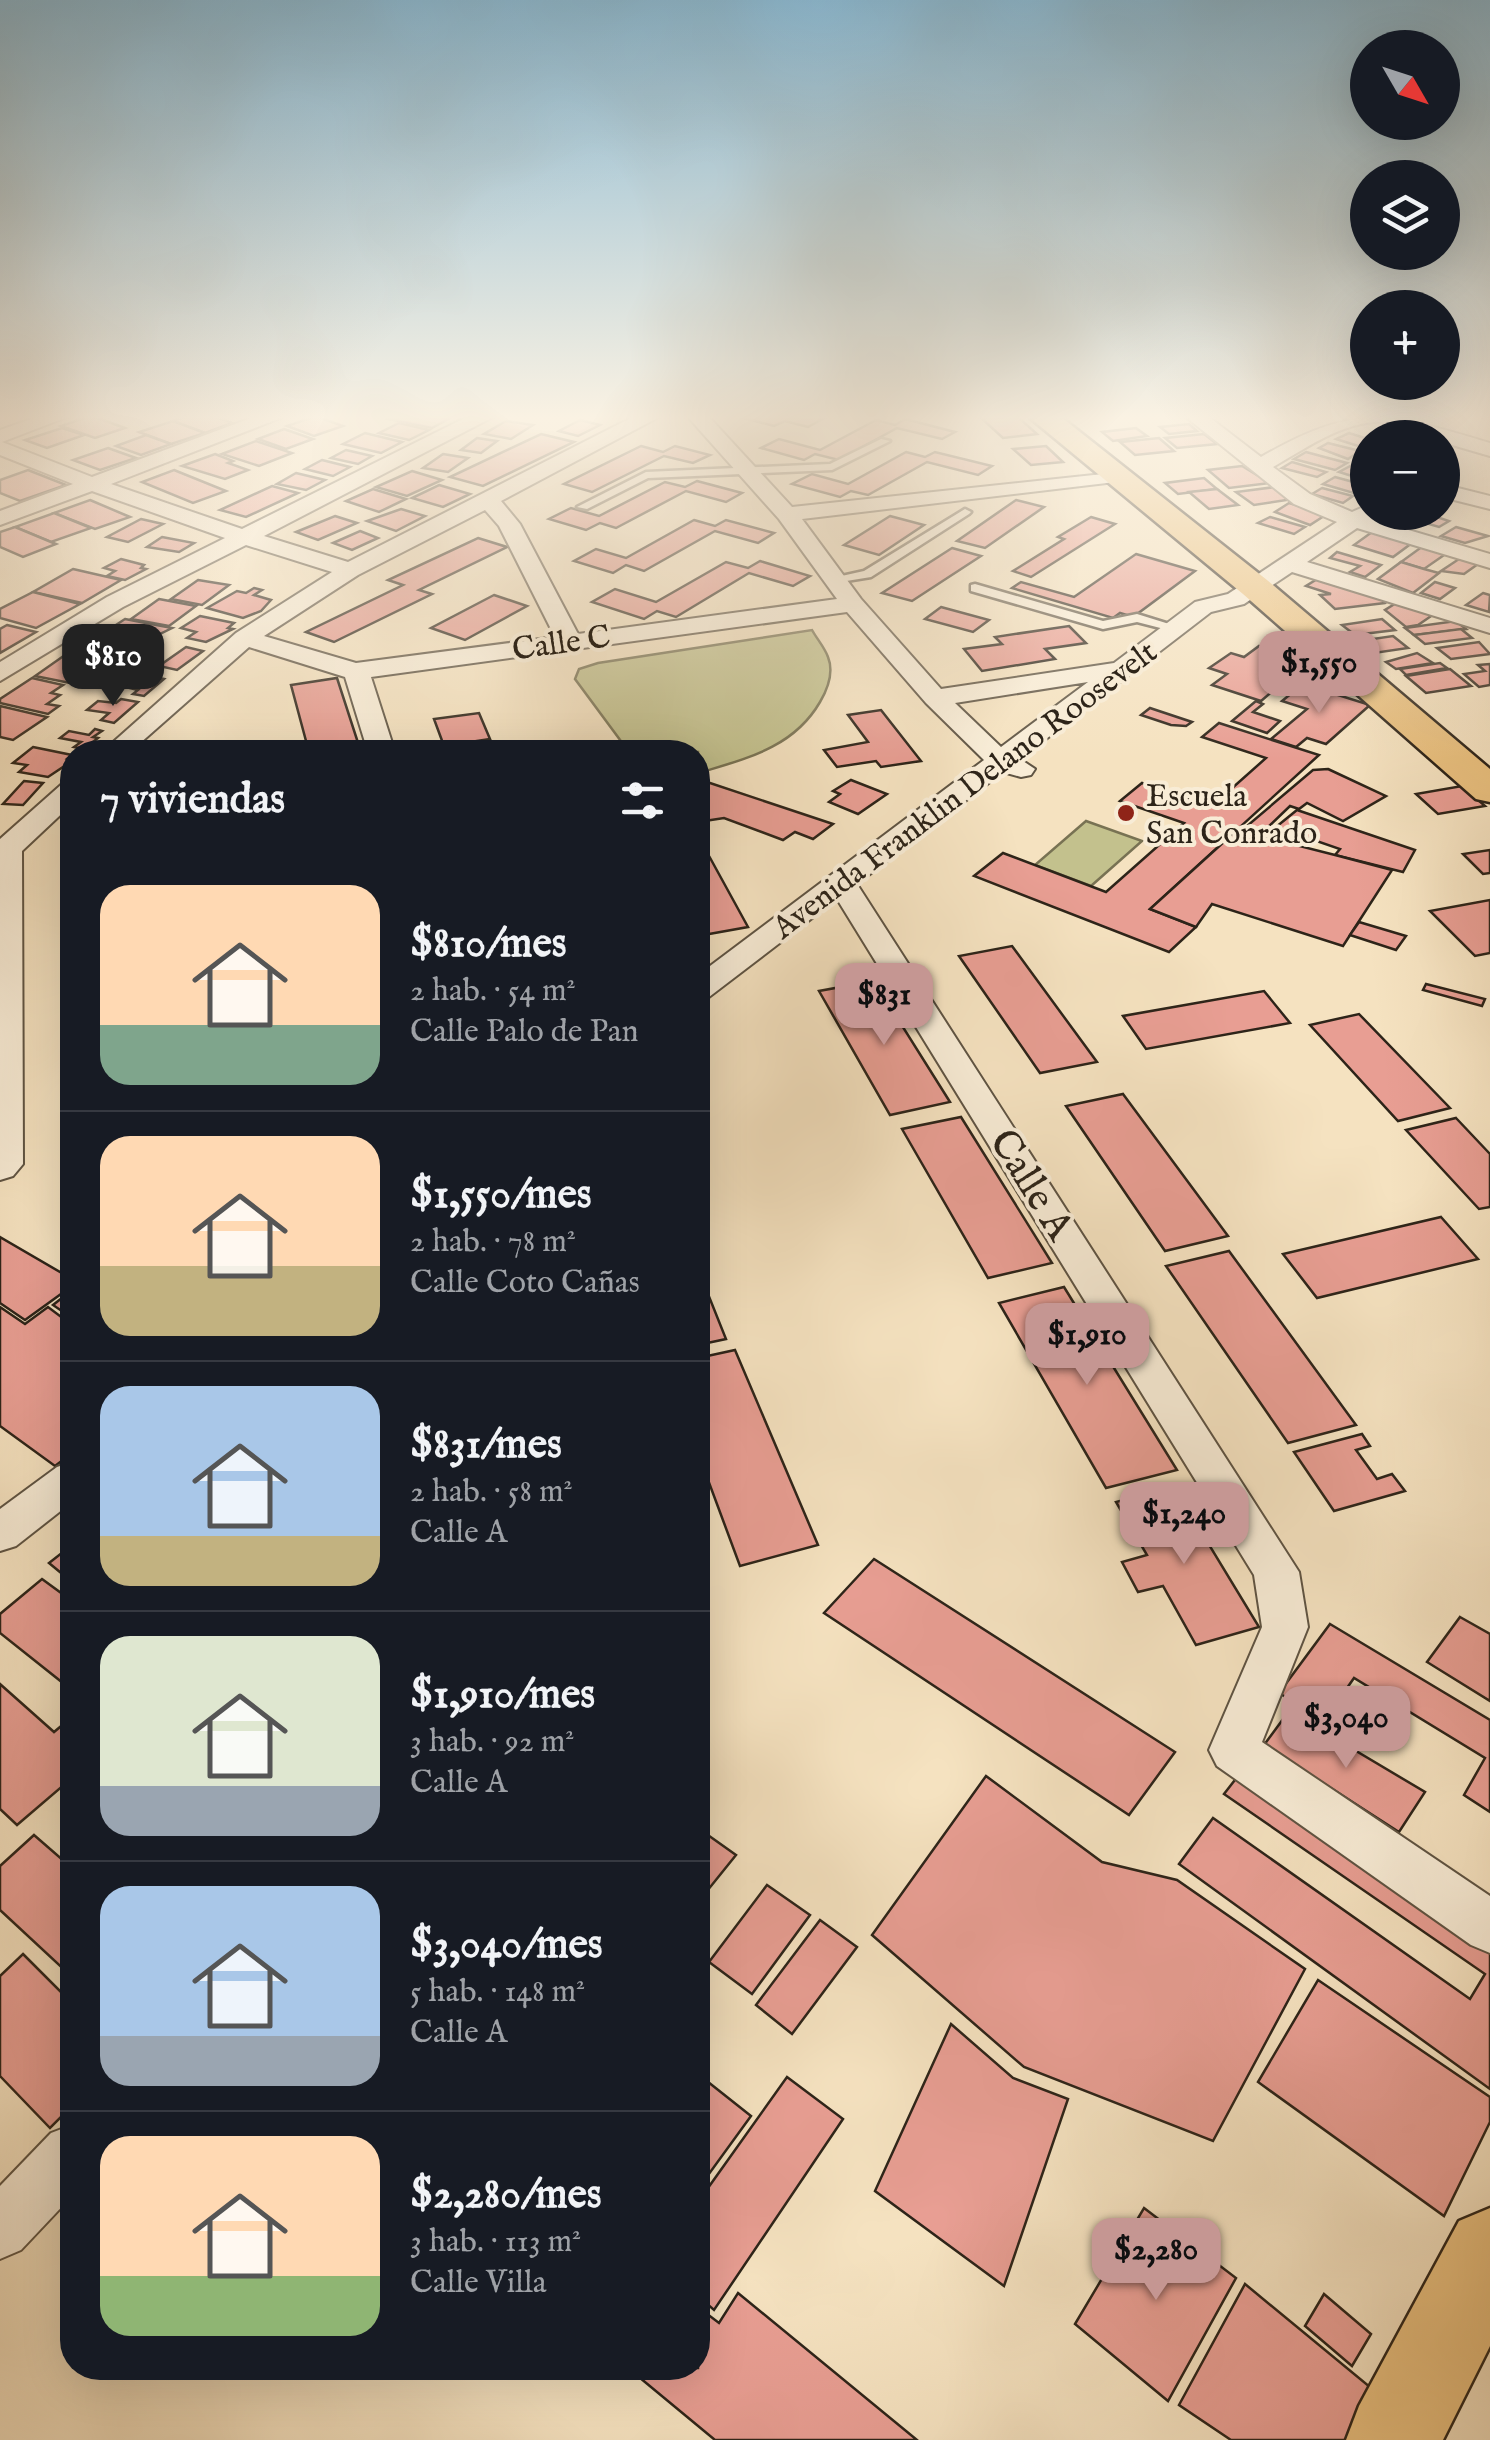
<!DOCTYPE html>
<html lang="es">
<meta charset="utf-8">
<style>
:root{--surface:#171b24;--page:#20242c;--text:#f1f3f6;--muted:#9ea1a6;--line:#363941;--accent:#c59692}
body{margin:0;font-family:"IM FELL English",serif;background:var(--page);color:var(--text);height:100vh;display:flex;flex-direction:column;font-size:38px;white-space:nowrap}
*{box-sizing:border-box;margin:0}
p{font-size:32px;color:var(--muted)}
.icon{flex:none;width:55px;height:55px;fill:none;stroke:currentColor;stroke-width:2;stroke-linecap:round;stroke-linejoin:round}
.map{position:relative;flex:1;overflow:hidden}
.details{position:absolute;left:60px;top:740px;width:650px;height:1640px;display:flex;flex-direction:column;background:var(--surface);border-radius:40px;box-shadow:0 10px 40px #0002}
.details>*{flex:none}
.needle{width:65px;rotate:129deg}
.buttons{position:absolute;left:1350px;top:30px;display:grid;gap:20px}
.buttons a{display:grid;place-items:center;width:110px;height:110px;border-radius:50%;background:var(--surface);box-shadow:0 10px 40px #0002;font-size:50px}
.price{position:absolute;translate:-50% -85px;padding:0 22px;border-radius:20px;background:var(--accent);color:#111;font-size:32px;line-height:65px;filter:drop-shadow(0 2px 5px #0008)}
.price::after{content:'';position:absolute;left:50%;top:60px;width:30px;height:22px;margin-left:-15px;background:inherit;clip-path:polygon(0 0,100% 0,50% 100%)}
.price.selected{background:#222;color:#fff}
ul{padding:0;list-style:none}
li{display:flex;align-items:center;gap:30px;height:250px;padding:0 40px}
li+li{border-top:2px solid var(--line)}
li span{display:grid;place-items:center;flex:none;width:280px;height:200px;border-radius:30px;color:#555}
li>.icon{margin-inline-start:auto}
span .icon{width:120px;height:120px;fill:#fffc;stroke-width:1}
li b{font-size:42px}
h2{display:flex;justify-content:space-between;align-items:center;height:120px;padding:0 40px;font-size:42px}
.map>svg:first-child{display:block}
.green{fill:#c3c18d;stroke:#787253;stroke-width:2.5}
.building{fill:#e89e93;stroke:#2d2419;stroke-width:2.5}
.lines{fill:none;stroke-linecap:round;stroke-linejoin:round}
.service-casing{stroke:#5f5443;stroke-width:5}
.minor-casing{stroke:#5f5443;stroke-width:4}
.primary-casing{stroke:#2d2419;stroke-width:5}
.service{fill:#f8ecd6;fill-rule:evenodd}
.minor{fill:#f8ecd6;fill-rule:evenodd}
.primary{fill:#eac180;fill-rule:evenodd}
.poi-dot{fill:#8f2418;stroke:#f8ecd6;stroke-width:4}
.labels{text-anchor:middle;stroke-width:8;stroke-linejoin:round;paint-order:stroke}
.far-street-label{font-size:32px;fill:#2d2419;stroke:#f8ecd6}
.far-poi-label{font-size:32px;fill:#2d2419;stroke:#f8ecd6;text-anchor:start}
.street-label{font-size:40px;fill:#2d2419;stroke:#f8ecd6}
</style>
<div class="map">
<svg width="1490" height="2440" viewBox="0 0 1490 2440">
<rect width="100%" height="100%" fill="#f5e2c0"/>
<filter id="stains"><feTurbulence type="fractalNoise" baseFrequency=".002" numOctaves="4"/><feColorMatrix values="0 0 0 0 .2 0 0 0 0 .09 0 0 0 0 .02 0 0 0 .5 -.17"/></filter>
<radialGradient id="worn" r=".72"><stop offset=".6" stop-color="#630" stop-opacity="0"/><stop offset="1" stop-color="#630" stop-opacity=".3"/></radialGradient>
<g class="green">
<path d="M812,630C817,639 825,648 828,657C834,672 827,690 820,702C794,747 748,758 702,772L698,773V752H629L575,679L579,669L598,663Z"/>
<path d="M1086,821L1142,841L1091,886L1035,865Z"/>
</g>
<g class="building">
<path d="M87,417H95L125,428L95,438L61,426Z"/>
<path d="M183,417H217L232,423L205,433L173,421Z"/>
<path d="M313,417H318L343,426L314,436L287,426Z"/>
<path d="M391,417H445L450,418L432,428L388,419Z"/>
<path d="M740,417H826L808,427L785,421L774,426Z"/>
<path d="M980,417H1018L1037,434L1003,438Z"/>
<path d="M905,419L955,432L942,439L897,428L839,460L815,454L804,460L761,448L779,439L820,450L876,420L895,425Z"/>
<path d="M580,420L600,425L578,436L559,431Z"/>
<path d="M173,421L205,433L171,444L139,432Z"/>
<path d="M506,421L533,425L511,439L484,434Z"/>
<path d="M399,423L429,430L409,440L379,433Z"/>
<path d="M1189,424L1197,431L1169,434L1160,427Z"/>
<path d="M62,428L84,435L47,448L25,440Z"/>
<path d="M1136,428L1147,436L1113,441L1102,432Z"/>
<path d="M284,429L313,439L286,449L258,439Z"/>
<path d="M365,433L402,442L381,453L343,444Z"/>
<path d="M1349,433L1368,439V449L1336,439Z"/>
<path d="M541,434L574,442L483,486L450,477Z"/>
<path d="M1204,434L1217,444L1177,448L1165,438Z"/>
<path d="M146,435L171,444L141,455L116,446Z"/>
<path d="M477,438L497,441L481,453L461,450Z"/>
<path d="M1159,438L1174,451L1135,455L1120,442Z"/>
<path d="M256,441L292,453L259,466L222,454Z"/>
<path d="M1328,443L1360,451L1348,459L1319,448Z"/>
<path d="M641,446L663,452L675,446L710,455L693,463L664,456L592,492L564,484Z"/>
<path d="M1046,446L1063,462L1031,465L1013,449Z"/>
<path d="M108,448L136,458L100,470L73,460Z"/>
<path d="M346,450L372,456L358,464L331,458Z"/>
<path d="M906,452L925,457L935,452L992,466L978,475L927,462L868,495L851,491L840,497L792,484L812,474L848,484Z"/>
<path d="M1306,452L1347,463L1335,470L1294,459Z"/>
<path d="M215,454L233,461L228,463L248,470L225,479L182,466Z"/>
<path d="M443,454L468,458L448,472L423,468Z"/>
<path d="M322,460L350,467L333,476L305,469Z"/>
<path d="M1292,462L1326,472L1317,477L1282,468Z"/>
<path d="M1356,463L1368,466V481L1339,472Z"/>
<path d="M1242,466L1270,483L1229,488L1208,470Z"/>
<path d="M28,470L66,485L20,501L0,493V480Z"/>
<path d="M174,470L226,491L193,503L142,482Z"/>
<path d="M412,471L442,480L407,496L376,487Z"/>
<path d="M296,473L325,480L306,490L277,484Z"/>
<path d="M1335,477L1368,486V487L1357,494L1323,484Z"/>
<path d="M1204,478L1217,489L1178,494L1165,483Z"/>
<path d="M697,481L742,493L726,502L686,491L616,528L600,523L586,530L549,519L571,508L599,516L665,482L685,487Z"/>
<path d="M439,485L470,494L443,507L412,498Z"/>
<path d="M272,486L298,493L246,517L220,510Z"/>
<path d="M1275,487L1293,499L1254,505L1236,492Z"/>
<path d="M1322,488L1353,496L1343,503L1312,494Z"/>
<path d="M373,489L406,499L379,512L346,501Z"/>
<path d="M1217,489L1238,505L1209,509L1189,492Z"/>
<path d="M90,500L130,517L95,529L54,513Z"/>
<path d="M1016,500L1044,507L985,548L957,541Z"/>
<path d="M1289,503L1327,514L1310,525L1275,512Z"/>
<path d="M401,509L425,516L396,531L367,521Z"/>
<path d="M1407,512H1422L1449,521L1439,527L1401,516Z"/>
<path d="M54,513L91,528L51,542L15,527Z"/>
<path d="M335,516L357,523L318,540L296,532Z"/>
<path d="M890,516L924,525L879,555L844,545Z"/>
<path d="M1091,517L1115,524L1031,577L1013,571L1064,539L1058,537Z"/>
<path d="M1270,517L1305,527L1294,534L1258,523Z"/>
<path d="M141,519L163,524L128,542L107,537Z"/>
<path d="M694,520L715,526L726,520L774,533L758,543L715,531L644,571L626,565L613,573L574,561L596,549L626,558Z"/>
<path d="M15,527L51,542L56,544L23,557L0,547V532Z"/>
<path d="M1456,527L1488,536L1465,543L1441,536Z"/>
<path d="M360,531L378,538L352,550L333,543Z"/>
<path d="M1372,532L1412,543L1393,557L1354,545Z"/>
<path d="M162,537L194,543L179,552L147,547Z"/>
<path d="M478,538L507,547L419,590L432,594L334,642L306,632L403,585L388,580Z"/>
<path d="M1423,546L1447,553L1424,569L1401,562Z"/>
<path d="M952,548L981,556L912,601L882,593Z"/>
<path d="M1337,552L1381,565L1365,577L1350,572L1360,566L1330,558Z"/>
<path d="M1136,554L1195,571L1133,617L1120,613L1113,618L1012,588L1021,582L1074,597Z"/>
<path d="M121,559L144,565L141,568L146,569L125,580L107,576L115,571L104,568Z"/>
<path d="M1459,559L1478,564L1464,574L1441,571Z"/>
<path d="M760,561L810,576L793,586L749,573L676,617L657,611L644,619L592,602L615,589L656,602L726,562L748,568Z"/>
<path d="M1401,562L1424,569L1439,573L1413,593L1378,579Z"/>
<path d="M73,569L121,580L82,603L33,592Z"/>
<path d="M1322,576L1392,598L1385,603L1335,609L1320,595L1331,594L1306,586Z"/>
<path d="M198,580L229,585L202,605L171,599Z"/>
<path d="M1435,582L1455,588L1440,599L1421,593Z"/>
<path d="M254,588L262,590L254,595L271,600L261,611L243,618L207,608L237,591L246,593Z"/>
<path d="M33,592L80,604L36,628L0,618V609Z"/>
<path d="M1483,593L1490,595L1489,612L1466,605Z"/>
<path d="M494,595L527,606L465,640L431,628Z"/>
<path d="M159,599L196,606L169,626L131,619Z"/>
<path d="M1401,600L1437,612L1418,625L1406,627L1385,610Z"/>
<path d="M941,607L989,620L973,632L925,619Z"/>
<path d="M200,616L234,623L228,628L233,629L206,642L187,638L196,632L181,628Z"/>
<path d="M125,619L172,628L123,652L109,654L86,650L97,642L93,640Z"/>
<path d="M1382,619L1395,630L1355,635L1342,625Z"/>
<path d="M1456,621L1466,629L1414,635L1405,628Z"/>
<path d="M7,625L36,632L0,653V629Z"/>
<path d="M1069,626L1086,643L1045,649L1055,659L982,671L964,649L1002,644L995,637Z"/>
<path d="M1461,629L1472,638L1425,644L1414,635Z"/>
<path d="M1393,636L1408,648L1374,653L1359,641Z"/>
<path d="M1479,642L1490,654L1451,659L1437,648Z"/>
<path d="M1259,646L1308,662L1294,673L1304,675L1283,692L1275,689L1261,701L1212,685L1227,674L1209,668L1231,653L1244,657Z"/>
<path d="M186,647L203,651L177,670L159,666Z"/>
<path d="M72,650L117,659L80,685L35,676Z"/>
<path d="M1417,653L1433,663L1396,669L1386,662Z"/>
<path d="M1440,663L1447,668L1406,675L1400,669Z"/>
<path d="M1490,664V685L1479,687L1464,674L1485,671L1478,665Z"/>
<path d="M1450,669L1471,686L1426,693L1406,676Z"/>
<path d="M155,677L164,679L144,696L133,694L138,690L121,686L130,680L146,683Z"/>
<path d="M32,678L63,685L51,693L60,695L47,704L59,706L48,714L0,703V699Z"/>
<path d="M337,678L361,752H309L291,685Z"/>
<path d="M1303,684L1370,705L1326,744L1307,738L1296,747L1271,739L1307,709L1282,701Z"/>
<path d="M121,699L138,702L114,723L101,720L109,713L87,710L98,701L116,703Z"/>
<path d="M1256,701L1263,704L1253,712L1280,721L1267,733L1232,721Z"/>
<path d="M0,706L47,717L13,740L0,737Z"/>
<path d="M1150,708L1192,722L1186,726L1171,725L1141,715Z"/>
<path d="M881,710L921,761L881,767L876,761L837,767L824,750L868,742L848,715Z"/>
<path d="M479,713L490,739L444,746L434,719Z"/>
<path d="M1219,723L1319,755L1150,909L1196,927L1169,952L974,876L1003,853L1106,892L1184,823L1120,801L1142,783L1212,806L1266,758L1202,737Z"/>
<path d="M95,729L102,731L93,737L98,738L84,749L74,747L81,742L60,738L69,731L89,735Z"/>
<path d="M33,747L72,755L67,759L72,761L48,777L19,772L27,765L13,763Z"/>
<path d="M1328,769L1386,796L1343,821L1307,803L1299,809L1290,806L1263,832L1247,826L1313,770Z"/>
<path d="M698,779L833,824L813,839L795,832L783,840L724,818L698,822Z"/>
<path d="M851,780L887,794L858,814L829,802L840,794L833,791Z"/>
<path d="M24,781L43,783L23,805L3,804Z"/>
<path d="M1462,786L1485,806L1438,814L1416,794Z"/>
<path d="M1297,810L1415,850L1403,872L1335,855L1340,849L1276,827Z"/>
<path d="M1237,830L1335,855L1392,870L1343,946L1212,904L1196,927L1150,909Z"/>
<path d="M72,832V930L65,833Z"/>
<path d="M703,845L748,927L698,936V846Z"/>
<path d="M1490,850V873L1483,874L1463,854Z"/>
<path d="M1490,900V953L1475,956L1430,911Z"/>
<path d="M1359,922L1406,936L1396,950L1350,935Z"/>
<path d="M1012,946L1097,1062L1040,1073L959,956Z"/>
<path d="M874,981L950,1102L890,1115L819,991Z"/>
<path d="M1426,984L1485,999L1482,1006L1423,990Z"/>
<path d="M1264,991L1290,1023L1146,1049L1123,1016Z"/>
<path d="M1359,1014L1450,1108L1398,1121L1310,1025Z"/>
<path d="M1123,1094L1228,1236L1165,1251L1066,1106Z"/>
<path d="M961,1117L1052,1263L988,1278L902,1129Z"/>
<path d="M1456,1118L1490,1154V1207L1479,1209L1406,1130Z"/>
<path d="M1441,1217L1478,1259L1317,1298L1283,1254Z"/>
<path d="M0,1237L72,1279V1286L25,1320L0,1303Z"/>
<path d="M1229,1251L1356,1425L1288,1443L1166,1266Z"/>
<path d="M698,1269L726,1339L698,1345Z"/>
<path d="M1064,1287L1177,1470L1106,1488L999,1303Z"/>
<path d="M72,1290V1318L53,1305Z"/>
<path d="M0,1307L25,1324L48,1307L72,1325V1453L55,1466L0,1426Z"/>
<path d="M735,1350L818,1545L740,1566L698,1453V1358Z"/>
<path d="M1362,1434L1370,1446L1356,1450L1377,1479L1392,1474L1405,1491L1334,1511L1294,1452Z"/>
<path d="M1174,1487L1259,1627L1196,1645L1163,1586L1138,1592L1122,1562L1147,1555L1116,1502Z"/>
<path d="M72,1545V1582L49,1563Z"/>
<path d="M874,1559L1175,1752L1129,1815L824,1613Z"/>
<path d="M42,1579L72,1601V1675L63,1683L0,1633V1614Z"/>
<path d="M1460,1617L1490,1634V1701L1427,1662Z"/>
<path d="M1330,1624L1490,1720V1812L1464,1795L1485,1758L1354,1678L1324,1721L1279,1693Z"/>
<path d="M0,1684L54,1732L72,1717V1778L17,1825L0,1809Z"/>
<path d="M1289,1711L1425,1792L1399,1832L1264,1745Z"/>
<path d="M1245,1767L1490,1933V2089L1179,1864L1213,1818L1470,1999L1485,1974L1224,1794Z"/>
<path d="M986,1776L1102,1862L1177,1880L1305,1969L1213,2141L1024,2067L872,1935Z"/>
<path d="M698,1828L736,1855L699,1901L698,1900Z"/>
<path d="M34,1835L72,1868V1977L0,1910V1866Z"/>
<path d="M767,1885L810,1915L752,1994L709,1962Z"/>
<path d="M820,1920L857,1947L792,2034L756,2005Z"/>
<path d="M23,1954L72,2003V2106L50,2128L0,2076V1976Z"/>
<path d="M1318,1980L1490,2097V2122L1444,2216L1258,2082Z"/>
<path d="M951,2024L1013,2078L1068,2099L1004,2286L875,2191Z"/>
<path d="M698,2074L751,2116L698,2189Z"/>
<path d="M787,2077L843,2119L714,2310L698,2296V2202Z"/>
<path d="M1144,2208L1236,2278L1168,2401L1075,2324Z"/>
<path d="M1245,2284L1376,2392L1349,2440H1231L1179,2405Z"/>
<path d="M738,2293L917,2440H715L628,2368H698V2307L719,2323Z"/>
<path d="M1324,2294L1371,2334L1352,2366L1305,2326Z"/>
</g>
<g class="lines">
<g class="service-casing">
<g id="service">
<path d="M881,439L890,441L832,470L648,478L587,509L577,507L646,472L830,464Z"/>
<path d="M965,509L971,512L969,514L871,577L834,583L828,579L864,571Z"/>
<path d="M975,584L1103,621L1137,614L1182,628L1176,632L1137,622L1103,629L971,591V585Z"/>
</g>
</g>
<g class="minor-casing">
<g id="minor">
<path d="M37,417H67L2,442L92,477L254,417H283L111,484L242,529L467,417H493L264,536L348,562L633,417H659L501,501L520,524L578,634L837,599L779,519L688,417H709L792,507L1122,472L1125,476L1115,482L802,519L861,599L941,689L1114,663L1195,602L1228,594L1337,522L1294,504L1186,417H1209L1261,457C1357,402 1388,413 1490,443V456L1442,442V438C1420,438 1396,420 1374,422C1338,425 1303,450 1273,467L1310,494L1352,512L1368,505V512H1378L1371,519L1490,554V568L1357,528L1307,562L1490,618V633L1292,572L1244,604L1211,612L1020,759L1035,769L1031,775L1021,777L1003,772L857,884L1299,1572L1308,1627L1262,1742L1490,1896V1953L1471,1945L1217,1766L1209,1750L1262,1627L1254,1575L837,899L709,997L698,1000V975L984,760L926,703L847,612L371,677L395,752H368L345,677L249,647L130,752H102L236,633L332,572L246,545L123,607L0,681V662L107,597L225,538L92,491L0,525V511L73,484L0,455V430ZM485,510L499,526L555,637L356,663L264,636L358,575ZM1088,682L1001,747L955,703Z"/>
<path d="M1442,484L1490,496V509L1442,497Z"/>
<path d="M72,782V804L22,851L23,1164L13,1176L0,1180V839L62,784Z"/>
<path d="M72,1462V1502L16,1546L0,1551V1509L57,1467Z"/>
<path d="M72,2125V2196L21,2250L0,2259V2186L51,2133Z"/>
</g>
</g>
<g class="primary-casing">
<g id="primary">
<path d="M1029,417H1061L1267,580L1490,769V802L1476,799L1243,594Z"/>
<path d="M1490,2208V2346L1443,2440H1346L1359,2406L1459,2221Z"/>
</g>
</g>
<use href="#service" class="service"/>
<use href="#minor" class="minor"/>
<use href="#primary" class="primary"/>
</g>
<linearGradient id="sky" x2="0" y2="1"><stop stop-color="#89b8d2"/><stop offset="0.55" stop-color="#faf2e3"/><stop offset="1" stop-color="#faf2e3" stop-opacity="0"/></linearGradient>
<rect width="1490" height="759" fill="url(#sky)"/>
<circle class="poi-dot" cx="1126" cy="813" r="10"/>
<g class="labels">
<g class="far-street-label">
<text transform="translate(561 642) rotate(-8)" y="11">Calle C</text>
<text transform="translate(964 789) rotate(-37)" y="11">Avenida Franklin Delano Roosevelt</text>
</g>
<g class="far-poi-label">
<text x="1146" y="806">Escuela<tspan x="1146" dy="37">San Conrado</tspan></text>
</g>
<g class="street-label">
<text transform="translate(1033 1184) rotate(58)" y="14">Calle A</text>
</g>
</g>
<rect width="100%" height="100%" filter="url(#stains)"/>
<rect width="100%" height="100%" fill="url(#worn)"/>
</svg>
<div class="buttons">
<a><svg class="needle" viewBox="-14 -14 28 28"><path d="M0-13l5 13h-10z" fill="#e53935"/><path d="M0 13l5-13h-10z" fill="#9ea1a6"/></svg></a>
<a><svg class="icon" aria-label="layers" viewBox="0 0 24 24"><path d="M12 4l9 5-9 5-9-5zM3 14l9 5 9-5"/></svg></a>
<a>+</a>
<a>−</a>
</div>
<b class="price selected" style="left:113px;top:709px">$810</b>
<b class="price" style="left:1319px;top:716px">$1,550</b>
<b class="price" style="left:884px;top:1048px">$831</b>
<b class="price" style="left:1087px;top:1388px">$1,910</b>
<b class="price" style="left:1184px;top:1567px">$1,240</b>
<b class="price" style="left:1346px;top:1771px">$3,040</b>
<b class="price" style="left:1156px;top:2303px">$2,280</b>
<section class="details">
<h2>7 viviendas<svg class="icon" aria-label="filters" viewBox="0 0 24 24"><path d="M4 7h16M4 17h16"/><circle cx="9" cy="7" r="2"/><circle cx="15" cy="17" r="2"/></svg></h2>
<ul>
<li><span style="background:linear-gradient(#ffd9b3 70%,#7fa58c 0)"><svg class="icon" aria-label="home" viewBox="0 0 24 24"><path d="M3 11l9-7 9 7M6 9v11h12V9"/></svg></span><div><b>$810/mes</b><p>2 hab. · 54 m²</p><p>Calle Palo de Pan</p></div></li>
<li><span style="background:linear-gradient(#ffd9b3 65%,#c2b280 0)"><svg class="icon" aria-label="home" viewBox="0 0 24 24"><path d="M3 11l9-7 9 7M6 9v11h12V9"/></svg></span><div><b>$1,550/mes</b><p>2 hab. · 78 m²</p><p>Calle Coto Cañas</p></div></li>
<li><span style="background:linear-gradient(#a9c7e8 75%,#c2b280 0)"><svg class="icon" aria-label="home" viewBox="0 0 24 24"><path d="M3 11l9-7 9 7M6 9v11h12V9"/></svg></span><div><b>$831/mes</b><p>2 hab. · 58 m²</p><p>Calle A</p></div></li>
<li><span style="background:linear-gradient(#dfe7d0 75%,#9aa5b1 0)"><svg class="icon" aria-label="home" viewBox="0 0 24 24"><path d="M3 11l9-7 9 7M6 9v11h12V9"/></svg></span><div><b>$1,910/mes</b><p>3 hab. · 92 m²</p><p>Calle A</p></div></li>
<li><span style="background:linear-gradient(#a9c7e8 75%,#9aa5b1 0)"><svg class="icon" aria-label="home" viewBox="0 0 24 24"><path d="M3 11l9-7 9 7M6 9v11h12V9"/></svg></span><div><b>$3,040/mes</b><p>5 hab. · 148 m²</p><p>Calle A</p></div></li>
<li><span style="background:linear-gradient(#ffd9b3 70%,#8fb573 0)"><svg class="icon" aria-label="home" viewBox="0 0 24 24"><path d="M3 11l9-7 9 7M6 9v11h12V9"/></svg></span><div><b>$2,280/mes</b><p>3 hab. · 113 m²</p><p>Calle Villa</p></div></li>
</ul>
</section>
</div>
